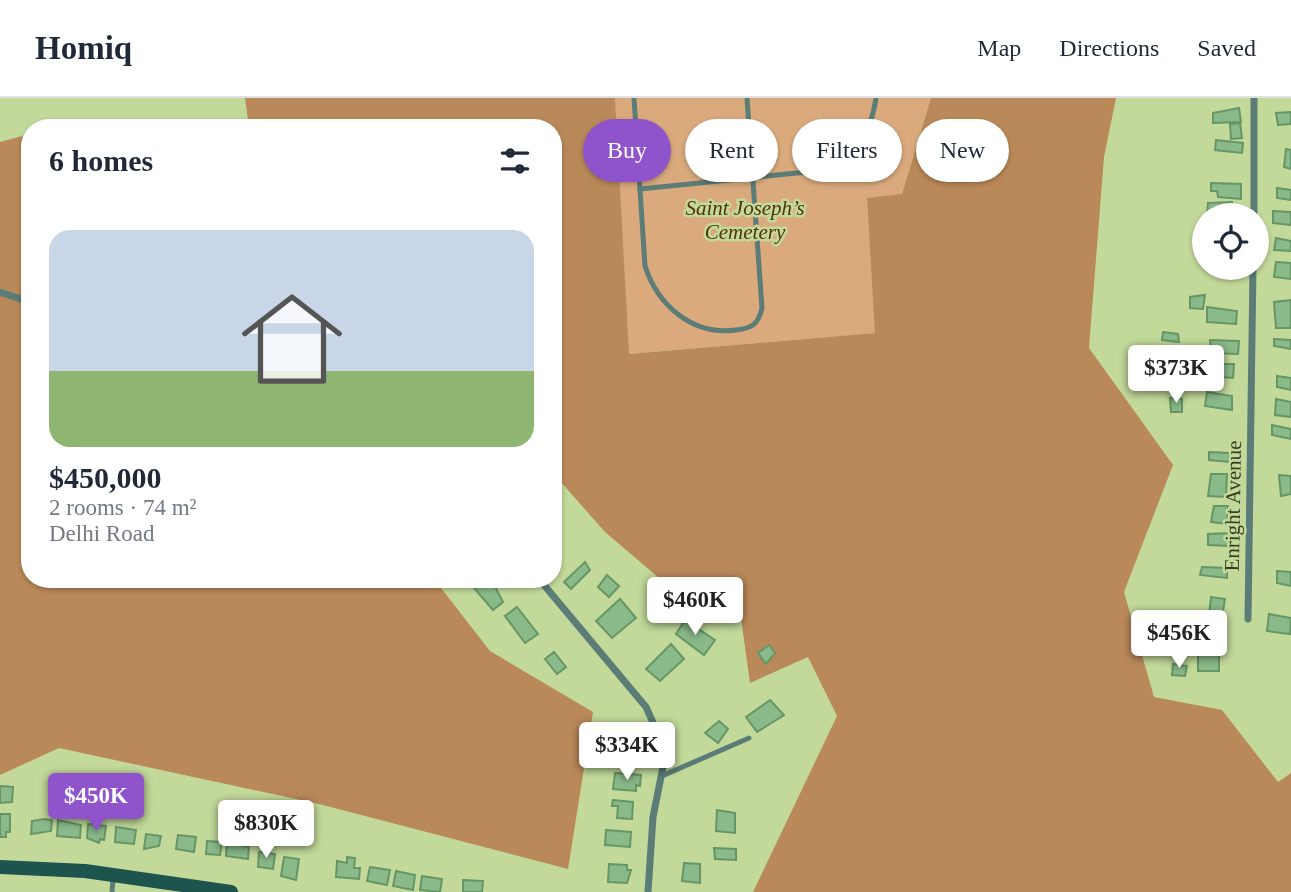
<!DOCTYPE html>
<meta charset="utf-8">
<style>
:root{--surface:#fff;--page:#f6f6f7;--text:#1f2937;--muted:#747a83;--line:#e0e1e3;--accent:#8f54cb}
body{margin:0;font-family:"Times New Roman",serif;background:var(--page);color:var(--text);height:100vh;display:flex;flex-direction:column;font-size:26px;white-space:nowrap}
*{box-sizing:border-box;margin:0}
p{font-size:23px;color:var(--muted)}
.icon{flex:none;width:38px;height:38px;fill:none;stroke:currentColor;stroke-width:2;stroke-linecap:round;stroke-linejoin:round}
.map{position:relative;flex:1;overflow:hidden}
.drawer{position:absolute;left:21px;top:21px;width:541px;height:469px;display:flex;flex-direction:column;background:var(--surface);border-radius:28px;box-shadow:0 2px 5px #0004}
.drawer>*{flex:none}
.top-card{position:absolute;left:583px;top:21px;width:602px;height:63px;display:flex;gap:14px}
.buttons{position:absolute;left:1192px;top:105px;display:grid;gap:14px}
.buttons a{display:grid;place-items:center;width:77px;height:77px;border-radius:50%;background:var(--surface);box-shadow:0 2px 5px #0004;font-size:35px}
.price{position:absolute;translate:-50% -60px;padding:0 16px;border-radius:7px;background:#fff;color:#222;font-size:23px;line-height:46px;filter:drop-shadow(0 2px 4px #0008)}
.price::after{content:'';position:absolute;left:50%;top:42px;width:21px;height:16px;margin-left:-10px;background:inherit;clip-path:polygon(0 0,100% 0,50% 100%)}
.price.on{background:var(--accent);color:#fff}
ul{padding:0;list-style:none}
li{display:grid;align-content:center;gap:14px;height:371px;padding:0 28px}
li span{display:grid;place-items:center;height:217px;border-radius:21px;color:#555}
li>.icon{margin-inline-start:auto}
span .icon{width:126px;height:126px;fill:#fffc;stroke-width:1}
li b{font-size:30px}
h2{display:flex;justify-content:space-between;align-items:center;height:84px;padding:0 28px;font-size:30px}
.chip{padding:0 24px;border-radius:32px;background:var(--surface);box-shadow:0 2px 5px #0004;font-size:24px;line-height:63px}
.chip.on{background:var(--accent);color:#fff}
header{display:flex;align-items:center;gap:42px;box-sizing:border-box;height:98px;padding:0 35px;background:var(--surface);border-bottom:2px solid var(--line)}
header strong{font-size:33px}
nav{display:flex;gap:38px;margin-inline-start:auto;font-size:24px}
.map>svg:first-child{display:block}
.green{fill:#daaa7d}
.forest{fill:#ba8959}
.building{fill:#8aba89;stroke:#669666;stroke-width:2}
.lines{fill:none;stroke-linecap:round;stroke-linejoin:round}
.lane{stroke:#5b7c77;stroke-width:5}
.street{stroke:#5b7c77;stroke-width:7}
.secondary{stroke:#1d554e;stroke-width:14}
.labels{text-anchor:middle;stroke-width:5;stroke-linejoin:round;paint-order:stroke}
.park-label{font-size:21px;font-style:italic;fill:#53310a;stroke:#c2d99a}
.street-label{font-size:21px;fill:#343d23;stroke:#c2d99a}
</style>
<header>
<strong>Homiq</strong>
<nav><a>Map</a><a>Directions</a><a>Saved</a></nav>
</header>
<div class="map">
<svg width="1291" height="794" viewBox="0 0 1291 794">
<rect width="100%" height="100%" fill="#c2d99a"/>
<path class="green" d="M615,0H931L902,96L867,101L876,235L628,256Z"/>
<g class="forest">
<path d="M245,0H615L629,256L875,235L867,100L902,96L931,0H1116L1104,59L1089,250L1173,367L1124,494L1154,599L1222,612L1278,684L1291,675V794H753L837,618L808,559L750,585L741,520L685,502L605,434L553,375V30H249Z"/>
<path d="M30,36V481H434L490,553L593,614L568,771L319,706L59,650L0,677V44Z"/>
</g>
<g class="building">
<path d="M1239,10L1241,24L1213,25V15Z"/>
<path d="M1291,14V26L1278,27L1276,15Z"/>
<path d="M231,22V30H210V23Z"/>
<path d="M1240,25L1242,40L1231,41L1230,26Z"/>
<path d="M1216,42L1243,45L1242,55L1215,52Z"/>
<path d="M1286,51L1291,52V71L1284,69Z"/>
<path d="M1211,85L1241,86V101L1218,99L1217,93H1211Z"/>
<path d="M1277,90L1291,92V102L1277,100Z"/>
<path d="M1232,104L1233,117L1207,116L1208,105Z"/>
<path d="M1273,113L1291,114V127L1273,125Z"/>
<path d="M1276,140L1291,143V153L1274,152Z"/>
<path d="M1276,164L1291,165V181L1274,179Z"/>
<path d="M1205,197L1203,211L1190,210V199Z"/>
<path d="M1291,202V230H1276L1274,204Z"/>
<path d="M1207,209L1237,213L1236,226L1207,224Z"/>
<path d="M1163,234L1178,236L1179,244L1162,242Z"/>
<path d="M1274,241L1291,242V251L1274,248Z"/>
<path d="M1210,242L1239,243L1238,256L1211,255Z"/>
<path d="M1208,266H1234L1233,280L1207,278Z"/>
<path d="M1177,272L1189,273L1187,286L1175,284Z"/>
<path d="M1277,278L1291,280V292L1277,289Z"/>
<path d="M1207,294L1232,298V312L1205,308Z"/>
<path d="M1170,300L1182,301V314H1171Z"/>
<path d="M1276,301L1291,304V319L1275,317Z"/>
<path d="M1272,327L1291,331V341L1272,337Z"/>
<path d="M1209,354L1229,355V364L1209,362Z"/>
<path d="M1211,376H1227L1226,399L1208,398Z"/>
<path d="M1279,377L1291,378V396L1281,398Z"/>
<path d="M1214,408H1228L1227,426L1211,424Z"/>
<path d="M1231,435L1230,448L1208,447V436Z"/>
<path d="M585,464L590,472L571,491L564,484Z"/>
<path d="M1202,469L1227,470V480L1200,477Z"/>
<path d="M1277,473L1291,474V488L1277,485Z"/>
<path d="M607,477L619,488L609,499L598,489Z"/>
<path d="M482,481H491L503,504L493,512L474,490Z"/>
<path d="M1211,499L1225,501L1222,519L1209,518Z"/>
<path d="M620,501L636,520L612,540L596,523Z"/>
<path d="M517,509L538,536L525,545L505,518Z"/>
<path d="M1269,516L1291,520L1290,536L1267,533Z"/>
<path d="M685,522L715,542L704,557L676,536Z"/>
<path d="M671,546L684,561L660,583L646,571Z"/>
<path d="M769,547L775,555L766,566L758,555Z"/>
<path d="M554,554L566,569L557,576L545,561Z"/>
<rect x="1198" y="555" width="21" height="18"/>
<path d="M1173,566L1187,568L1185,578L1172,577Z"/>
<path d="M770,602L784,617L757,634L746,619Z"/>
<path d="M719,623L728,631L718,645L705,635Z"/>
<path d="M619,644L635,645L634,667L617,666Z"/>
<path d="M615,675L641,677L640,688L636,687V693L613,691Z"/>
<path d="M0,688L13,689L12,704L0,705Z"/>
<path d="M613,702L633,704L632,721L617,720L618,708H612Z"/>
<path d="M717,712L735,715V735L716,733Z"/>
<path d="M0,716H10V734H6V739H0Z"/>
<path d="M44,721L52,722L51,733L31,736L32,723Z"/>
<path d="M58,722L81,727L80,740L57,738Z"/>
<path d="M88,726L106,728L104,742L100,741L99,745L87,740Z"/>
<path d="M116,729L136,732L134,746L115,744Z"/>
<path d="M606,732L631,734L630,749L605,747Z"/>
<path d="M146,736L161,738L159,748L144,751Z"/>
<path d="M178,737L196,739L194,754L176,751Z"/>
<path d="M207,743L222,744L220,757L206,756Z"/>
<path d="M227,745L249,749L248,761L226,758Z"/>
<path d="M714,750L736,751V762L715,761Z"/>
<path d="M259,754L275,756L273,771L258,769Z"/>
<path d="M284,759L299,761L296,782L281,778Z"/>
<path d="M347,759L355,760L354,770H360L359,781L336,779L337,763L347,765Z"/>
<path d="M684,765L700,766V785L682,783Z"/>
<path d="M609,766L627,767V772H631L627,785L608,784Z"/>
<path d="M370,769L390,772L387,787L367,783Z"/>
<path d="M396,773L415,777L413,792L393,788Z"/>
<path d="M422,778L442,781L440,794L420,792Z"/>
<path d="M463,782L483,783L482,794H463Z"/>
</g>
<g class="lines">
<g class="lane">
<path d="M634,0L645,168C658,208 693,238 736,232C752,230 758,227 762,210L747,0"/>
<path d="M640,91L817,73C853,59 871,38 876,0"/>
<path d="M662,678L749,640"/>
<path d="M112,794L113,780"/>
</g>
<g class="street">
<path d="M1254,117V0"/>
<path d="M0,194L30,204"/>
<path d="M539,481L646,609L660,640L663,669L653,719L648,794"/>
<path d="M1248,521L1253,170"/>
</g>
<path class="secondary" d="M0,769L85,773L231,794"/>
</g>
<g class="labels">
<g class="park-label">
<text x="745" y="117">Saint Joseph’s<tspan x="745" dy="24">Cemetery</tspan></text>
</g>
<g class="street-label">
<text transform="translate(1233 408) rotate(-89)" y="7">Enright Avenue</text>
</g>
</g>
</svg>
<div class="buttons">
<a><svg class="icon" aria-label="locate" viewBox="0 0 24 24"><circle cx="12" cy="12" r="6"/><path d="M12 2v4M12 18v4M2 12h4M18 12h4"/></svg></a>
</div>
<b class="price" style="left:1176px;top:307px">$373K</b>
<b class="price" style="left:695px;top:539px">$460K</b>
<b class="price" style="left:1179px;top:572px">$456K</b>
<b class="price" style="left:627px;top:684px">$334K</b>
<b class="price on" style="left:96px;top:735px">$450K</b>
<b class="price" style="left:266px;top:762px">$830K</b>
<div class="top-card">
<a class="chip on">Buy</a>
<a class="chip">Rent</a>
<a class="chip">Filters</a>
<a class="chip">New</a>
</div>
<section class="drawer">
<h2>6 homes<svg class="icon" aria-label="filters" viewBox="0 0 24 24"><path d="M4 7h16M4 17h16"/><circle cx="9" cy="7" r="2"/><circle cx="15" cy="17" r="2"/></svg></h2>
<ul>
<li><span style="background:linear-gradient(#c9d6e8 65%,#8fb573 0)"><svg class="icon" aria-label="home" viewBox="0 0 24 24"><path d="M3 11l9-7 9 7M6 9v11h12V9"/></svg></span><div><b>$450,000</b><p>2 rooms · 74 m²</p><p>Delhi Road</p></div></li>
</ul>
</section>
</div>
